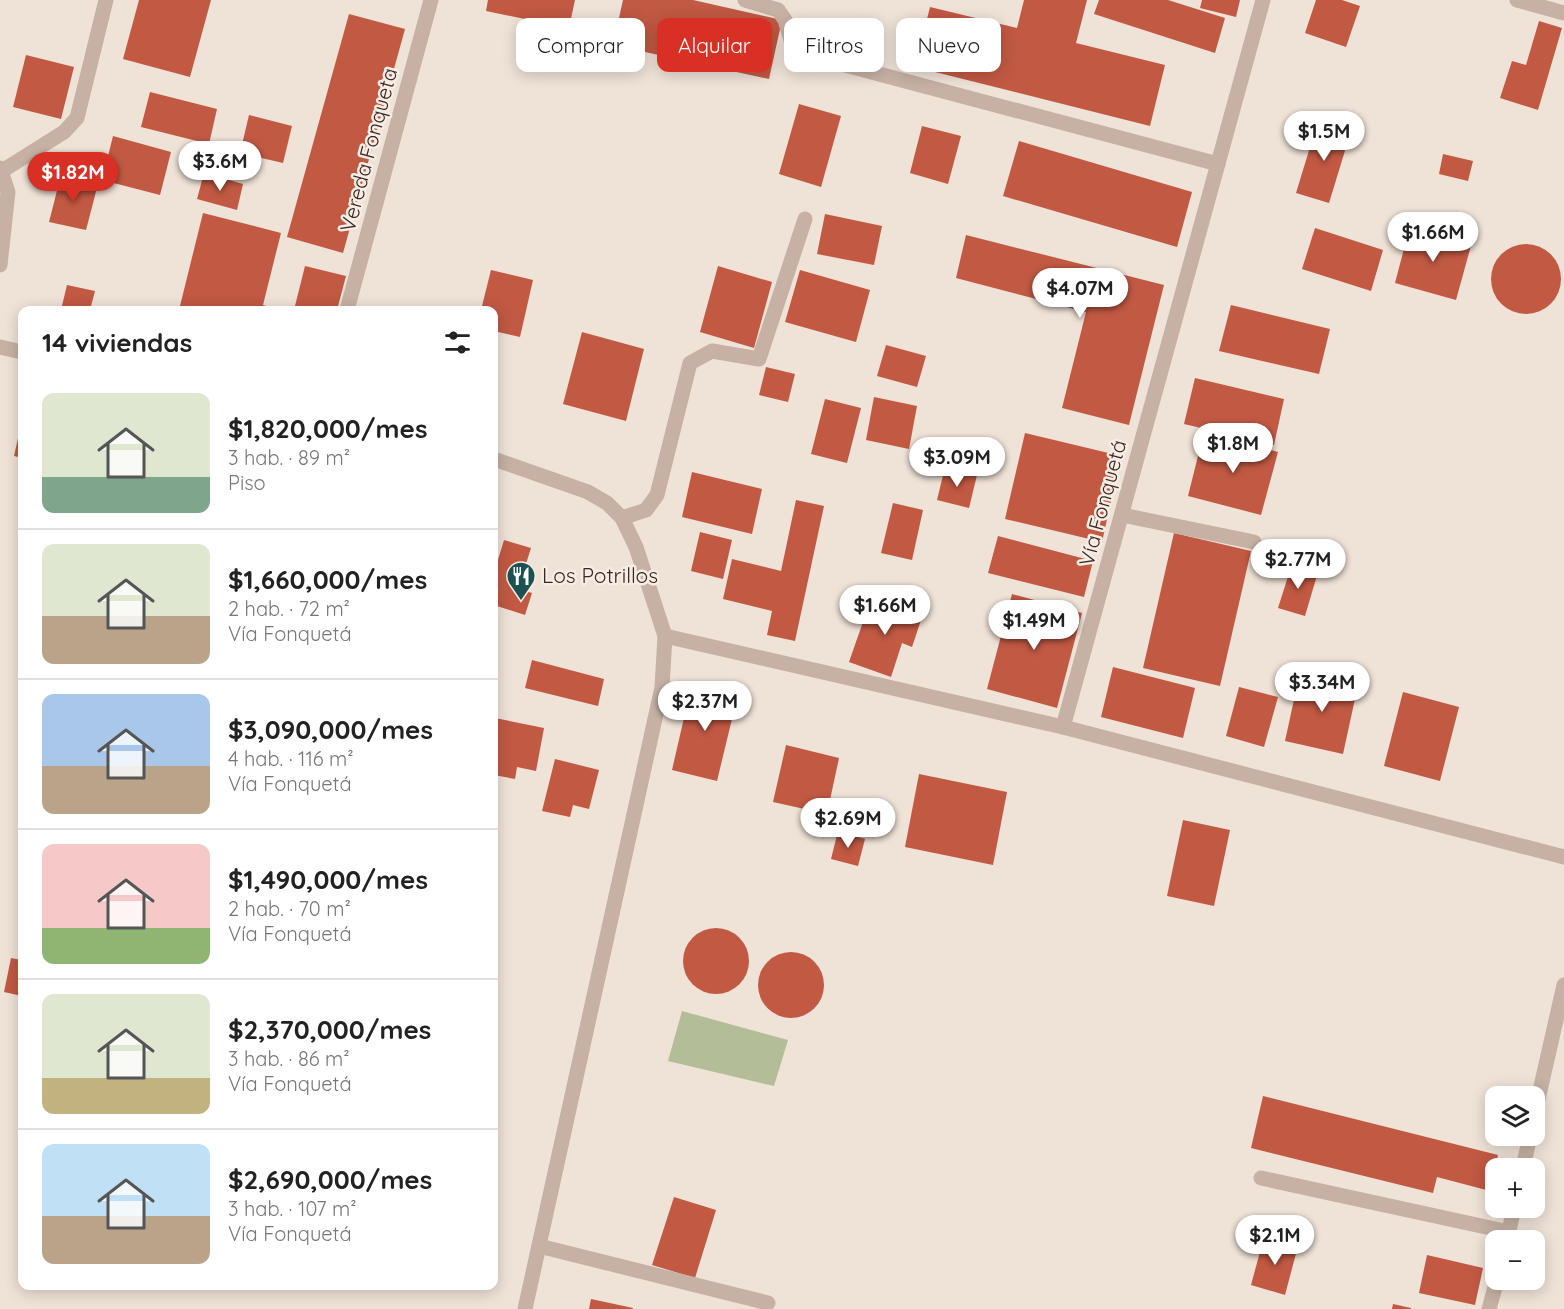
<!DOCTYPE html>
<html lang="es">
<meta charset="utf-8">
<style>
:root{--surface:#fff;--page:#f6f6f6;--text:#222;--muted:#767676;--line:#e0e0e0;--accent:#d93025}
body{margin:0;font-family:Quicksand,sans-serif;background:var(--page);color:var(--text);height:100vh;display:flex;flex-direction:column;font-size:22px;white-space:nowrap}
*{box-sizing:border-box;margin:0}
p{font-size:20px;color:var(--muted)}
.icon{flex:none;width:33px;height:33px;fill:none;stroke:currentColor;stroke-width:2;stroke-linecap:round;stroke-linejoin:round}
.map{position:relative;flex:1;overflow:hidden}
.drawer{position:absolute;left:18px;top:306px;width:480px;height:984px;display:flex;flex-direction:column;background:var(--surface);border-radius:12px;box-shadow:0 3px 15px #0003}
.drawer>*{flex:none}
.hud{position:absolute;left:516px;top:18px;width:570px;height:54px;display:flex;gap:12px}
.tools{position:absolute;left:1485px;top:1086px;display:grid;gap:12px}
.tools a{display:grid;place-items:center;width:60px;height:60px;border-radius:12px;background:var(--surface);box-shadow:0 3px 15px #0003;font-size:30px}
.price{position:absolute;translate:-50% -51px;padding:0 14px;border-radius:21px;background:#fff;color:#222;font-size:20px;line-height:39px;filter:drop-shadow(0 2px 3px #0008)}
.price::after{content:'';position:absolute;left:50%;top:36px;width:18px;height:14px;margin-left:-9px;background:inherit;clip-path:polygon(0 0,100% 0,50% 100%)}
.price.on{background:var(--accent);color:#fff}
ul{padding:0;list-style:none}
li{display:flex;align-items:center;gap:18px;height:150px;padding:0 24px}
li+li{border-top:2px solid var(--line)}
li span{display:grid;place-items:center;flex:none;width:168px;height:120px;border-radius:12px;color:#555}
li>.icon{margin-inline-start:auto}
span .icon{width:72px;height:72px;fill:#fffc;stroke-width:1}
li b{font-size:26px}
h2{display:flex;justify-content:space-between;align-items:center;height:72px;padding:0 24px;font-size:26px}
.tag{padding:0 21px;border-radius:12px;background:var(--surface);box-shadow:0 3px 15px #0003;font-size:21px;line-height:54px}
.tag.on{background:var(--accent);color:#fff}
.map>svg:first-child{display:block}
.green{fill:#b3bd98}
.building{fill:#c15943}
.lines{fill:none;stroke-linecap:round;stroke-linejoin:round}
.minor{stroke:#c6b1a4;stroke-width:15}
.labels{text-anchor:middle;stroke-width:5;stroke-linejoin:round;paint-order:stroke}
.street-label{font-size:21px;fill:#322825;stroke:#f8ece3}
.poi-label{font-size:21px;fill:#322825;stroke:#f8ece3;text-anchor:start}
</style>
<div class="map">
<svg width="1564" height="1309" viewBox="0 0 1564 1309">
<rect width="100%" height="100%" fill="#efe2d7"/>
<path class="green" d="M682,1011L788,1040L774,1086L668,1061Z"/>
<g class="building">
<path d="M139,0H211L190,77L123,59Z"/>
<path d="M488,0H575L569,28L486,11Z"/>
<path d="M623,0H693L782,20L769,79L613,45Z"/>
<path d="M1024,0H1087L1076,43L1165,65L1150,126L915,67L930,7L1017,28Z"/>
<path d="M1099,0H1168L1225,18L1215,53L1094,14Z"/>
<path d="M1202,0H1240L1236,17L1200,8Z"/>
<path d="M1316,0H1342L1360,6L1346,47L1305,33Z"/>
<path d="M349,14L405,29L343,253L287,237Z"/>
<path d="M1539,21L1562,28L1538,110L1500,98L1512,61L1526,65Z"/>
<path d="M26,55L74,67L61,119L13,107Z"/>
<path d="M150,92L217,109L209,144L141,127Z"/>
<path d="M799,104L841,116L821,187L779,174Z"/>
<path d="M249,115L292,126L283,163L240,153Z"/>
<path d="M1318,121L1351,131L1329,203L1296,193Z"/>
<path d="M922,126L961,136L948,184L910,173Z"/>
<path d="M113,136L171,152L160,195L102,180Z"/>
<path d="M1019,141L1192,192L1177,247L1003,196Z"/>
<path d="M1443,154L1473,161L1468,181L1439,174Z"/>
<path d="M204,173L243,184L237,210L197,199Z"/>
<path d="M61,175L98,184L86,230L49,222Z"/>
<path d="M203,213L281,233L263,305L279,310H179Z"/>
<path d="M825,214L882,226L874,265L817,254Z"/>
<path d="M1410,226L1472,242L1456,300L1395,283Z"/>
<path d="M1315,228L1383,250L1371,291L1302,269Z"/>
<path d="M966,235L1164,285L1129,425L1062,408L1086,312L956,278Z"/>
<circle cx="1526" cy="279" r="35"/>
<path d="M305,266L346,276L337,310H294Z"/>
<path d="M718,266L772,282L754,348L700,332Z"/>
<path d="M491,270L533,280L520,337L494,331V310H481Z"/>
<path d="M800,270L870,290L856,342L785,322Z"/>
<path d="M67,285L95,291L90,310H61Z"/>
<path d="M1231,305L1330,329L1319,374L1219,351Z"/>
<path d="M582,332L644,349L626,421L563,404Z"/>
<path d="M886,345L926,356L917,387L877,376Z"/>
<path d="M766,367L795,374L788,402L759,395Z"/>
<path d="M1195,378L1284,399L1274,445L1184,424Z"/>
<path d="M874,397L917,406L909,449L866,440Z"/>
<path d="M825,399L861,408L847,463L811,454Z"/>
<path d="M22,420V458L14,456Z"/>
<path d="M1204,432L1278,452L1261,515L1188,496Z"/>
<path d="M1025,433L1121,456L1102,542L1005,519Z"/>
<path d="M945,467L977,475L969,508L937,500Z"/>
<path d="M692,472L762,489L752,534L682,517Z"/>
<path d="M796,500L824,506L795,641L767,635L772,611L723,599L732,559L781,571Z"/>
<path d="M893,503L923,510L912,560L881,553Z"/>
<path d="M700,532L732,540L723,579L691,571Z"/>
<path d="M1174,533L1251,551L1220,686L1143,668Z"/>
<path d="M998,536L1093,561L1084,597L988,573Z"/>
<path d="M504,540L531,548L518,589L532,593L525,615L494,605V573Z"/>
<path d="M1292,564L1318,572L1305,616L1278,608Z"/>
<path d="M1012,594L1082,613L1057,708L987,689Z"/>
<path d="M872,596L923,614L912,647L902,643L891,677L849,662Z"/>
<path d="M532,660L604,679L598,706L525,688Z"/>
<path d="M1113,667L1195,688L1183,738L1101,717Z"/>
<path d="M1300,672L1358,685L1343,754L1285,741Z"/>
<path d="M692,683L738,694L717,781L672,770Z"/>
<path d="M1239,687L1278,697L1264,747L1226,736Z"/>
<path d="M1403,692L1459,707L1440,781L1384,766Z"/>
<path d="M495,718L544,728L536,771L517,767L515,779L494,775Z"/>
<path d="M786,745L839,758L827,814L773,802Z"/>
<path d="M555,759L599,770L589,809L573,805L570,817L542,811Z"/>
<path d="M919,774L1007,792L993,865L905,847Z"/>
<path d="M1183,820L1230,830L1214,906L1167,896Z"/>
<path d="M838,831L865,839L858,866L831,859Z"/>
<circle cx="716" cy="961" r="33"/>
<circle cx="791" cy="985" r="33"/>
<path d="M11,958L22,960V996L4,992Z"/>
<path d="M1263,1096L1498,1155L1490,1191L1437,1177L1433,1193L1251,1148Z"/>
<path d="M674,1197L716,1210L695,1278L652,1265Z"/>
<path d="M1264,1237L1298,1246L1285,1295L1251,1285Z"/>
<path d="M1427,1255L1483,1268L1475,1305L1419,1293Z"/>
<path d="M591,1299L633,1308V1309H589Z"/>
<path d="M1393,1304L1411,1308V1309H1392Z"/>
</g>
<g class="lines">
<g class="minor">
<path d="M745,0L778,10L785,20L791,40L800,53L1218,164"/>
<path d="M1517,0L1564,13"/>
<path d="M0,168L8,192L0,265"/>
<path d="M2,171L64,132L77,118L106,0"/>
<path d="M347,310L431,0"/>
<path d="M0,347L22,352"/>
<path d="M494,459L588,492L607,503L622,518L636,547L665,636L662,687L525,1309"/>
<path d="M1122,515L1254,542"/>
<path d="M622,518L646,510L657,495L690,363L712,351L759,359L805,219"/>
<path d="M665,636L1063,727L1564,857"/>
<path d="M1063,727L1263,0"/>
<path d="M1534,1117L1564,985"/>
<path d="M1523,1168L1530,1136"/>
<path d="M1261,1178L1509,1232"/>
<path d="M1507,1240L1514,1208"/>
<path d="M539,1246L768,1303"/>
<path d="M1489,1309L1497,1280"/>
</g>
</g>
<defs>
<g id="restaurant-pin" transform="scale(1.5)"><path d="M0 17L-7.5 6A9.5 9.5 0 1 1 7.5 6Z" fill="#1d5151" stroke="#f8ece3"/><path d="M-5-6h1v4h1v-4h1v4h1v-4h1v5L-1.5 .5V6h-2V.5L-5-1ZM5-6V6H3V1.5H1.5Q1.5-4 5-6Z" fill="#fff"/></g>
</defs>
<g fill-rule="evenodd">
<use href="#restaurant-pin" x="521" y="576"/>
</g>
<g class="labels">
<g class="street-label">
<text transform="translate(369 150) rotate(-75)" y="7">Vereda Fonqueta</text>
<text transform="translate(1103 503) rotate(-75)" y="7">Vía Fonquetá</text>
</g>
<g class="poi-label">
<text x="542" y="583">Los Potrillos</text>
</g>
</g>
</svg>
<div class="tools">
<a><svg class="icon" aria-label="layers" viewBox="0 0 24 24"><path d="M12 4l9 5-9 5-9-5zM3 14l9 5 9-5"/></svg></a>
<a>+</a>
<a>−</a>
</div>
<b class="price" style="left:1324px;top:162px">$1.5M</b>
<b class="price" style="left:220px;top:192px">$3.6M</b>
<b class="price on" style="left:73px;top:203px">$1.82M</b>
<b class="price" style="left:1433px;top:263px">$1.66M</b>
<b class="price" style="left:1080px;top:319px">$4.07M</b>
<b class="price" style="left:1233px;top:474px">$1.8M</b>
<b class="price" style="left:957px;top:488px">$3.09M</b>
<b class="price" style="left:1298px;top:590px">$2.77M</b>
<b class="price" style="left:885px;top:636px">$1.66M</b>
<b class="price" style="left:1034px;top:651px">$1.49M</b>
<b class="price" style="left:1322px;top:713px">$3.34M</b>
<b class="price" style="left:705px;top:732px">$2.37M</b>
<b class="price" style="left:848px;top:849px">$2.69M</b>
<b class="price" style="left:1275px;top:1266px">$2.1M</b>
<div class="hud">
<a class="tag">Comprar</a>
<a class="tag on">Alquilar</a>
<a class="tag">Filtros</a>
<a class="tag">Nuevo</a>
</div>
<section class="drawer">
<h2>14 viviendas<svg class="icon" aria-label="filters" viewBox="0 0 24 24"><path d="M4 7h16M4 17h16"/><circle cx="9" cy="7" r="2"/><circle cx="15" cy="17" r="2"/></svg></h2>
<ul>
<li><span style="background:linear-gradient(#dfe7d0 70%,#7fa58c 0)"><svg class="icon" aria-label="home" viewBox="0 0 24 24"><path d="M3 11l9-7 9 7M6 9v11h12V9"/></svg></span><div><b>$1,820,000/mes</b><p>3 hab. · 89 m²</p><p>Piso</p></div></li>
<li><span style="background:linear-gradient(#dfe7d0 60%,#b9a48a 0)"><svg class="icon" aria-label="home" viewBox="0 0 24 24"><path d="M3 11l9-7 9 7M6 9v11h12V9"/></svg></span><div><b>$1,660,000/mes</b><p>2 hab. · 72 m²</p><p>Vía Fonquetá</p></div></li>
<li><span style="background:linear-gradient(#a9c7e8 60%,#b9a48a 0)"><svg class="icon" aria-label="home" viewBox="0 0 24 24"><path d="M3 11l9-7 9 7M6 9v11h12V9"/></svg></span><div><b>$3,090,000/mes</b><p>4 hab. · 116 m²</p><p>Vía Fonquetá</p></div></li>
<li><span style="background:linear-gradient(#f6c9c9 70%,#8fb573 0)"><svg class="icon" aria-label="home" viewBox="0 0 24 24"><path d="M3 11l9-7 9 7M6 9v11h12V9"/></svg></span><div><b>$1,490,000/mes</b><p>2 hab. · 70 m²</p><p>Vía Fonquetá</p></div></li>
<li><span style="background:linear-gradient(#dfe7d0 70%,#c2b280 0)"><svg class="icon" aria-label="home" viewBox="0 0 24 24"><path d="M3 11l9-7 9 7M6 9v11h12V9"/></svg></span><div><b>$2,370,000/mes</b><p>3 hab. · 86 m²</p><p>Vía Fonquetá</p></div></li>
<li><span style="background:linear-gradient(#bfe0f5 60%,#b9a48a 0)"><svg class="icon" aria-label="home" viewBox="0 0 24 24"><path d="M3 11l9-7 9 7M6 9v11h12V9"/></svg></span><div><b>$2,690,000/mes</b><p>3 hab. · 107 m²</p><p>Vía Fonquetá</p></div></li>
</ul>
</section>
</div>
